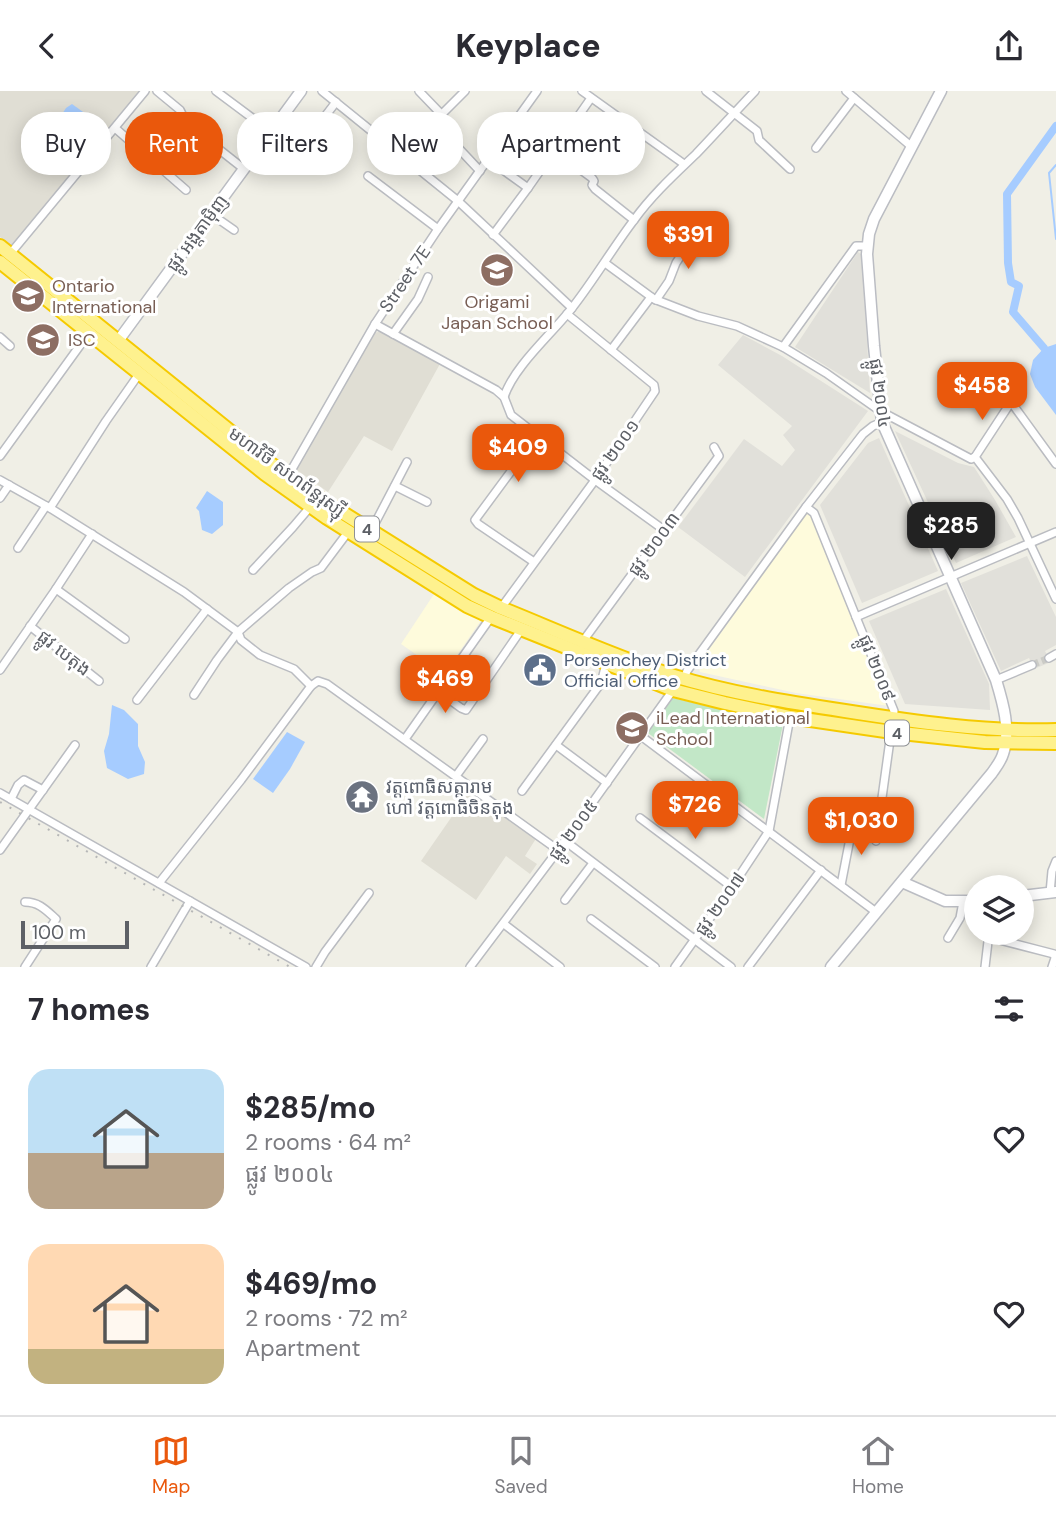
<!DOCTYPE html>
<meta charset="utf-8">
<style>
:root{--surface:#fff;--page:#f7f7f7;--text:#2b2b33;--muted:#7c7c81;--line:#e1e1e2;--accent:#ea580c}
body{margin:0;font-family:"DM Sans","Noto Sans Khmer",sans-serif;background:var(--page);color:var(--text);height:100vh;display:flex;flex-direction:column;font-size:26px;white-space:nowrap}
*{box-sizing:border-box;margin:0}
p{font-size:23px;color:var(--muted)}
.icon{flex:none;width:38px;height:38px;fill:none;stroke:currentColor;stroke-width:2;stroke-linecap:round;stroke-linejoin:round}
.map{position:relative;height:876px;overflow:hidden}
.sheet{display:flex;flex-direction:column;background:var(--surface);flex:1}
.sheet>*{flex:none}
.guide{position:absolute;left:21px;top:21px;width:700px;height:63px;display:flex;gap:14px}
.fabs{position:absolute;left:964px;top:784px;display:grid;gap:14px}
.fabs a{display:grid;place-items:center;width:70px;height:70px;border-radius:50%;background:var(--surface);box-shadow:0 4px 18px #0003;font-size:35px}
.scale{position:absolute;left:21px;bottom:18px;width:108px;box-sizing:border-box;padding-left:7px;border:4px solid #5d6066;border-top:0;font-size:19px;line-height:24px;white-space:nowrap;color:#5d6066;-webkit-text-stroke:5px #fff;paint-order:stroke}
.price{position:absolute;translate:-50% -60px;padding:0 16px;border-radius:14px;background:var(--accent);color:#fff;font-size:23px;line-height:46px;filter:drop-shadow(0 2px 4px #0008)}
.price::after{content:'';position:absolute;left:50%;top:42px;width:21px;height:16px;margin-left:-10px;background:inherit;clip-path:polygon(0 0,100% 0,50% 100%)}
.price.selected{background:#222;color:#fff}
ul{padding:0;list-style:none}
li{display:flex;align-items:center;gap:21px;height:175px;padding:0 28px}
li span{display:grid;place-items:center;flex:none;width:196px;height:140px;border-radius:21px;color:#555}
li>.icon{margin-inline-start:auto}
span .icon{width:84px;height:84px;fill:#fffc;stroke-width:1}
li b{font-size:30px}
h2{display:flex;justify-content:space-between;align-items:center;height:84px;padding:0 28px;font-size:30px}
.tag{padding:0 24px;border-radius:28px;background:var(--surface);box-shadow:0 4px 18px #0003;font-size:24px;line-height:63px}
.tag.selected{background:var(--accent);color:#fff}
header{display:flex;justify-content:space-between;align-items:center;height:91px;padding:0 28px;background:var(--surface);font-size:32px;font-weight:800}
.dock{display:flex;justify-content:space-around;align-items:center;height:98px;border-top:2px solid var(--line);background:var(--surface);font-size:19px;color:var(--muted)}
.dock a{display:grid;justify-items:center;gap:4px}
.dock .selected{color:var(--accent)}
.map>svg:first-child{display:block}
.commercial{fill:#fefbdc}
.industrial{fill:#e1e0da}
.education{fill:#e0ded4}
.green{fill:#c2e7c7}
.water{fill:#a6ccff}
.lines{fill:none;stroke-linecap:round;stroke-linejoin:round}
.stream{stroke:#a6ccff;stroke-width:2}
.canal{stroke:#a6ccff;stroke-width:8}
.street-tunnel{stroke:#cbcbc6;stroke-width:7;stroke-dasharray:7 3.5;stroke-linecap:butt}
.street-casing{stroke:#babcc1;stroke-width:10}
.secondary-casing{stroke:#bbbdc3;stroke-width:13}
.highway-casing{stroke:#f5ca00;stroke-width:16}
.street{stroke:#fff;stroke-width:7}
.secondary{stroke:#fff;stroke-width:10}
.highway{stroke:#fef18e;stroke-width:12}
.rail{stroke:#b6b7b7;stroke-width:2;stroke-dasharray:2 9;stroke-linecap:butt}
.labels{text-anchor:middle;stroke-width:6;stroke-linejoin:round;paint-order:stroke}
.shield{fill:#fff;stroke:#8e9094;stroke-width:2}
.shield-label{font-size:16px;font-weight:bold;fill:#5d6066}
.street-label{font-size:18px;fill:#5d6066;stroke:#fff}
.education-label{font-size:18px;fill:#785e54;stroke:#fff;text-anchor:start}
.service-label{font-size:18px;fill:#4e5e75;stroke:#fff;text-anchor:start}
.worship-label{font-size:18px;fill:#5b616d;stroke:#fff;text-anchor:start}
</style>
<header><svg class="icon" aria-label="back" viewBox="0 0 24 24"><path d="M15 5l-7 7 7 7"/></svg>Keyplace<svg class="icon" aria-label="share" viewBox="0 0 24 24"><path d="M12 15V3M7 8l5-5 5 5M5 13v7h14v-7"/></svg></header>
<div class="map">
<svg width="1056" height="876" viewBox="0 0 1056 876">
<rect width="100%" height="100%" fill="#f0efe6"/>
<g class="commercial">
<path d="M807,421L811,423L889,615L796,602L700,581L698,574Z"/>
<path d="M436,500L482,528L444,583L401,553Z"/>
</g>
<g class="industrial">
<path d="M858,161L862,164L870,302L795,256Z"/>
<path d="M743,244L782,265L868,320L745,486L678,436L744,348L782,375L795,359L783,344L792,335L718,274Z"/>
<path d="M895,340L958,372L974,376L995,409L1016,446L956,472Z"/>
<path d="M879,347L938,480L862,512L820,414L868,352Z"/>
<path d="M1027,465L1056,526V554L1045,560L1051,571L1034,578L1029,567L1001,580L961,492Z"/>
<path d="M946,498L989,593L990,619L905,613L869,530Z"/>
</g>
<g class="education">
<path d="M0,0H142L12,156L0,146Z"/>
<path d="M382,240L441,271L392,360L364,345L328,401L294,377L374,242Z"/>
<path d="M471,698L537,746L525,765L537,773L530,783L506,765L476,809L421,770Z"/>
</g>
<path class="green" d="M673,607L783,633L764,728L648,642Z"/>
<g class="water">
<path d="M72,13L97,31L71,66L67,64L48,45L66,17Z"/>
<path d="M1056,253V324L1035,296L1030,283L1033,269L1044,257Z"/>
<path d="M207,400L223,411V434L212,443L202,439L199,420L196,417Z"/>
<path d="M112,614L124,619L138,633V655L145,671L144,683L128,688L107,677L104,660L109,643Z"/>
<path d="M287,641L305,651L290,678L273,702L253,688Z"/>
</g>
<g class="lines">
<path class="stream" d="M1056,74L1049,82L1056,148"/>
<path class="canal" d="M1044,257L1013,221L1019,195L1011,191L1008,172L1007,103L1056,35"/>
<path class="street-tunnel" d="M1032,574L1049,567"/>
<g class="street-casing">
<g id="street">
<path d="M157,0L180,19L187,33L244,78"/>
<path d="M216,0L271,41"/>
<path d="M322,0L458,110L572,217"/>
<path d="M419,0L442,24"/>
<path d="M465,0L434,31L480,80"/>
<path d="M582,0L684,73"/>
<path d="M706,0L757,40L759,49L790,78"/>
<path d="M846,0L912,56"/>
<path d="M115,37L186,99"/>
<path d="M816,57L854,7"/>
<path d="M555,60L592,87L594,90L592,94L595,98L634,129"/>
<path d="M297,62L336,11"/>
<path d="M488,68L528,97"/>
<path d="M368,85L438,138"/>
<path d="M211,123L234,139"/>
<path d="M493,144L528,97L591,7"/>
<path d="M10,163L145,0"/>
<path d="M605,172L654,208L698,225L737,235L783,256L826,282L880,320L971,368L975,366L1007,408L1018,427L1056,508"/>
<path d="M656,209L669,190L676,172L699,137"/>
<path d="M375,233L496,299L504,306L511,324L595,389L664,439"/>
<path d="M393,243L418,208L428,186"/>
<path d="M0,246L10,255"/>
<path d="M783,256L856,155H867"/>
<path d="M611,259L651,206"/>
<path d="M504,306C514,275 552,243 572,217C594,189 612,158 634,129C652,104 674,84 696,63C716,42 735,21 755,0"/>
<path d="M0,365L89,242"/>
<path d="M975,366L1011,311L1056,373"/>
<path d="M288,385L375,233L438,138L537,0"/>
<path d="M0,389L50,417L184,501L238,541L241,549L260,564L294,578L311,595"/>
<path d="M395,395L427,411"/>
<path d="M0,407L9,394"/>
<path d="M806,416L814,422L894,620L876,750"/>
<path d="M50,417L106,330L139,283"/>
<path d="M371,440L407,371"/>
<path d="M18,457L46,415"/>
<path d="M534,471L478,433L475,429L537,345"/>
<path d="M253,479L293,436L310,416"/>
<path d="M56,498L125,548"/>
<path d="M501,517L595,389L655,300L654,294L567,223"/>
<path d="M856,526L1056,441"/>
<path d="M30,535L99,590"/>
<path d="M583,550L719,365L714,356"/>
<path d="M1049,567L1056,563"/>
<path d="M0,579L56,498L92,443"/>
<path d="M684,588L687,580L806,416L863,343L873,335L882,331"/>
<path d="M996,589L1032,574"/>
<path d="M439,601L461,617L466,619L521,539"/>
<path d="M194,604L217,569L238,541L289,497L312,481L321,477L348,441"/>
<path d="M137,609L207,518"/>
<path d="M641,645L876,821"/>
<path d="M405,648L491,526"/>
<path d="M556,654L607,692"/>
<path d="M456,685L483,648"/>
<path d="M522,700L601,592L606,573"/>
<path d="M0,702L306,876"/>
<path d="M11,708L18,694L24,689L43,699"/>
<path d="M640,727L732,796"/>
<path d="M565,750L731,876"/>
<path d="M0,759L75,654"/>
<path d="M159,792L241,689L311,595L318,590L327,593L558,759"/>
<path d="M841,794L853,732"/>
<path d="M1050,802L1052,780L1056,770"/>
<path d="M565,809L593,772"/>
<path d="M591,828L655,876"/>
<path d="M504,833L560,876"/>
<path d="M988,846L1054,863L1055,867L1052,876"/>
<path d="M948,847L960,827L963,811"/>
<path d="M25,876L56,828C46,819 39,811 25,811"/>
<path d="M151,876L190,810"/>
<path d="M316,876L325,861L369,802"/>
<path d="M470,876L565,750L673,599"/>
<path d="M675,876L732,796L769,740L790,626"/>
<path d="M748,876L821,779"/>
<path d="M985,876L989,842"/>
</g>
</g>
<g class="secondary-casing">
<g id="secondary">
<path d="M118,250L301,0"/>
<path d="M902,791L945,810H976"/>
<path d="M1022,805L1056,801"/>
<path d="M831,876L992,682C996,676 1001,670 1003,663C1011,639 1003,612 996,589L882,331L874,255L867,163L869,143L874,128L941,0"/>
</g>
</g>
<g class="highway-casing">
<g id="highway">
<path d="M0,155L271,373L316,405L474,504L501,517C558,540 615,566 674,585C729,602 787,611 845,620C915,631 985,641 1056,639"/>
<path d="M0,171L265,383L327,427L467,515L491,526L673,599L725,612L790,626L892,641L985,651L1056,652"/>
</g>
</g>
<use href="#street" class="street"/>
<use href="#secondary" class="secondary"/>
<use href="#highway" class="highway"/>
<path class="rail" d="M0,711L290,876"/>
</g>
<defs>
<g id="school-disc" transform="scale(1.75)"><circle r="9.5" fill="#8d6e63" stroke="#fff"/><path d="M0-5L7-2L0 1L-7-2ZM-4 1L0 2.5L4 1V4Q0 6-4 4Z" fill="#fff"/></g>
<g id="civic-disc" transform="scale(1.75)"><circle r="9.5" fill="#5c6f8a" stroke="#fff"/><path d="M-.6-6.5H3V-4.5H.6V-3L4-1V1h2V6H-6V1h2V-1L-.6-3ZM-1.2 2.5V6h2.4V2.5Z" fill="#fff"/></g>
<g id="temple-disc" transform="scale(1.75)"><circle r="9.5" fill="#6b7280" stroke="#fff"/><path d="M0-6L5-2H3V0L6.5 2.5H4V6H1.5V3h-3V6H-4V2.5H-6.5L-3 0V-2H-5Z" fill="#fff"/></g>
</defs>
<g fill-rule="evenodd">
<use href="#school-disc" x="497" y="179"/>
<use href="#school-disc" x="28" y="205"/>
<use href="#school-disc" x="43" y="249"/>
<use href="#civic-disc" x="540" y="579"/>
<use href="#school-disc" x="632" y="637"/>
<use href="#temple-disc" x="362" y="706"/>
</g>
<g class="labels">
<g class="shield">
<rect x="355" y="425.5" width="24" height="25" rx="5"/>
<rect x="885" y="629.5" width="24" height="25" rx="5"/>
</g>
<g class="shield-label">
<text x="367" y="444">4</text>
<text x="897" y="648">4</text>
</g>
<g class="street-label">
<text transform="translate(197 142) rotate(-54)" y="6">ផ្លូវ អង្តតាម៉ិញ</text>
<text transform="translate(405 188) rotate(-56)" y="6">Street 7E</text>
<text transform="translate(880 302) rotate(82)" y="6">ផ្លូវ ២០០៤</text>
<text transform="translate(615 359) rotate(-55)" y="6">ផ្លូវ ២០០១</text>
<text transform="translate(287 381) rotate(36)" y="6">មហាវិថី សហព័ន្ធរុស្ស៊ី</text>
<text transform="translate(654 453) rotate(-54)" y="6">ផ្លូវ ២០០៣</text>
<text transform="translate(64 562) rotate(38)" y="6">ផ្លូវ បេតុង</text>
<text transform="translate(877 577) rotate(68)" y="6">ផ្លូវ ២០០៩</text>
<text transform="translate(573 739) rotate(-54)" y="6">ផ្លូវ ២០០៥</text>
<text transform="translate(720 813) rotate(-55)" y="6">ផ្លូវ ២០០៧</text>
</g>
<g class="education-label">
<text x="52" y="201">Ontario<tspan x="52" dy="21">International</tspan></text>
<text x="497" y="217" text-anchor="middle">Origami<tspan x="497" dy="21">Japan School</tspan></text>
<text x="68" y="255">ISC</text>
<text x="656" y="633">iLead International<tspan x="656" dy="21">School</tspan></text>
</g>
<g class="service-label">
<text x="564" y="575">Porsenchey District<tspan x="564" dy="21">Official Office</tspan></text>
</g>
<g class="worship-label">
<text x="386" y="702">វត្តពោធិសត្តារាម<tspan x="386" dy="21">ហៅ វត្តពោធិចិនតុង</tspan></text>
</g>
</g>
</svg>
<div class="fabs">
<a><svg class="icon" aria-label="layers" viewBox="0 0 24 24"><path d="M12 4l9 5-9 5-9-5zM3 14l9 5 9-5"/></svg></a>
</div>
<div class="scale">100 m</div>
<b class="price" style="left:688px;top:180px">$391</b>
<b class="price" style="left:982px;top:331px">$458</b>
<b class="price" style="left:518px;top:393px">$409</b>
<b class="price selected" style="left:951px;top:471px">$285</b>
<b class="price" style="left:445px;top:624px">$469</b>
<b class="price" style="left:695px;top:750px">$726</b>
<b class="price" style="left:861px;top:766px">$1,030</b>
<div class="guide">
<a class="tag">Buy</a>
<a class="tag selected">Rent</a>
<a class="tag">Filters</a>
<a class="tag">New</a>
<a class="tag">Apartment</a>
</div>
</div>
<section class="sheet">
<h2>7 homes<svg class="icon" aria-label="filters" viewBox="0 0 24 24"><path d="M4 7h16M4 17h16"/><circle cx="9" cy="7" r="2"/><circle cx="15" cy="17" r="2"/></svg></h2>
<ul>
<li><span style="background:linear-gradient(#bfe0f5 60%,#b9a48a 0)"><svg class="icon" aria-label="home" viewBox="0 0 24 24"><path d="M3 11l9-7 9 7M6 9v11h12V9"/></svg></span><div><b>$285/mo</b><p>2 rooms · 64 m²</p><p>ផ្លូវ ២០០៤</p></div><svg class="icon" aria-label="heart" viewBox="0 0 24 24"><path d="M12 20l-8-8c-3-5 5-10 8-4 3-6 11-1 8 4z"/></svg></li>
<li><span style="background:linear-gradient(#ffd9b3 75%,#c2b280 0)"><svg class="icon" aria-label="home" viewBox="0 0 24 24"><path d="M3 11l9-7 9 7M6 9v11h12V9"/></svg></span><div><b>$469/mo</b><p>2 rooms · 72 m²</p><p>Apartment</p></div><svg class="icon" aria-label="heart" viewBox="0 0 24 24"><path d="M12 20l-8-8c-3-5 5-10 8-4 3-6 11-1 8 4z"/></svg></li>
</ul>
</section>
<nav class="dock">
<a class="selected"><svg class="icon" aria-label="map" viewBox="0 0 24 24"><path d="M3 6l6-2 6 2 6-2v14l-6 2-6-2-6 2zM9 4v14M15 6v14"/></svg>Map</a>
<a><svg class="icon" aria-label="saved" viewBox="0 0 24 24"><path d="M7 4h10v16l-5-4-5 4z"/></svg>Saved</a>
<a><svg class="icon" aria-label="home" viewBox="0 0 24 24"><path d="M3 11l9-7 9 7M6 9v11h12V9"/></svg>Home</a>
</nav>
